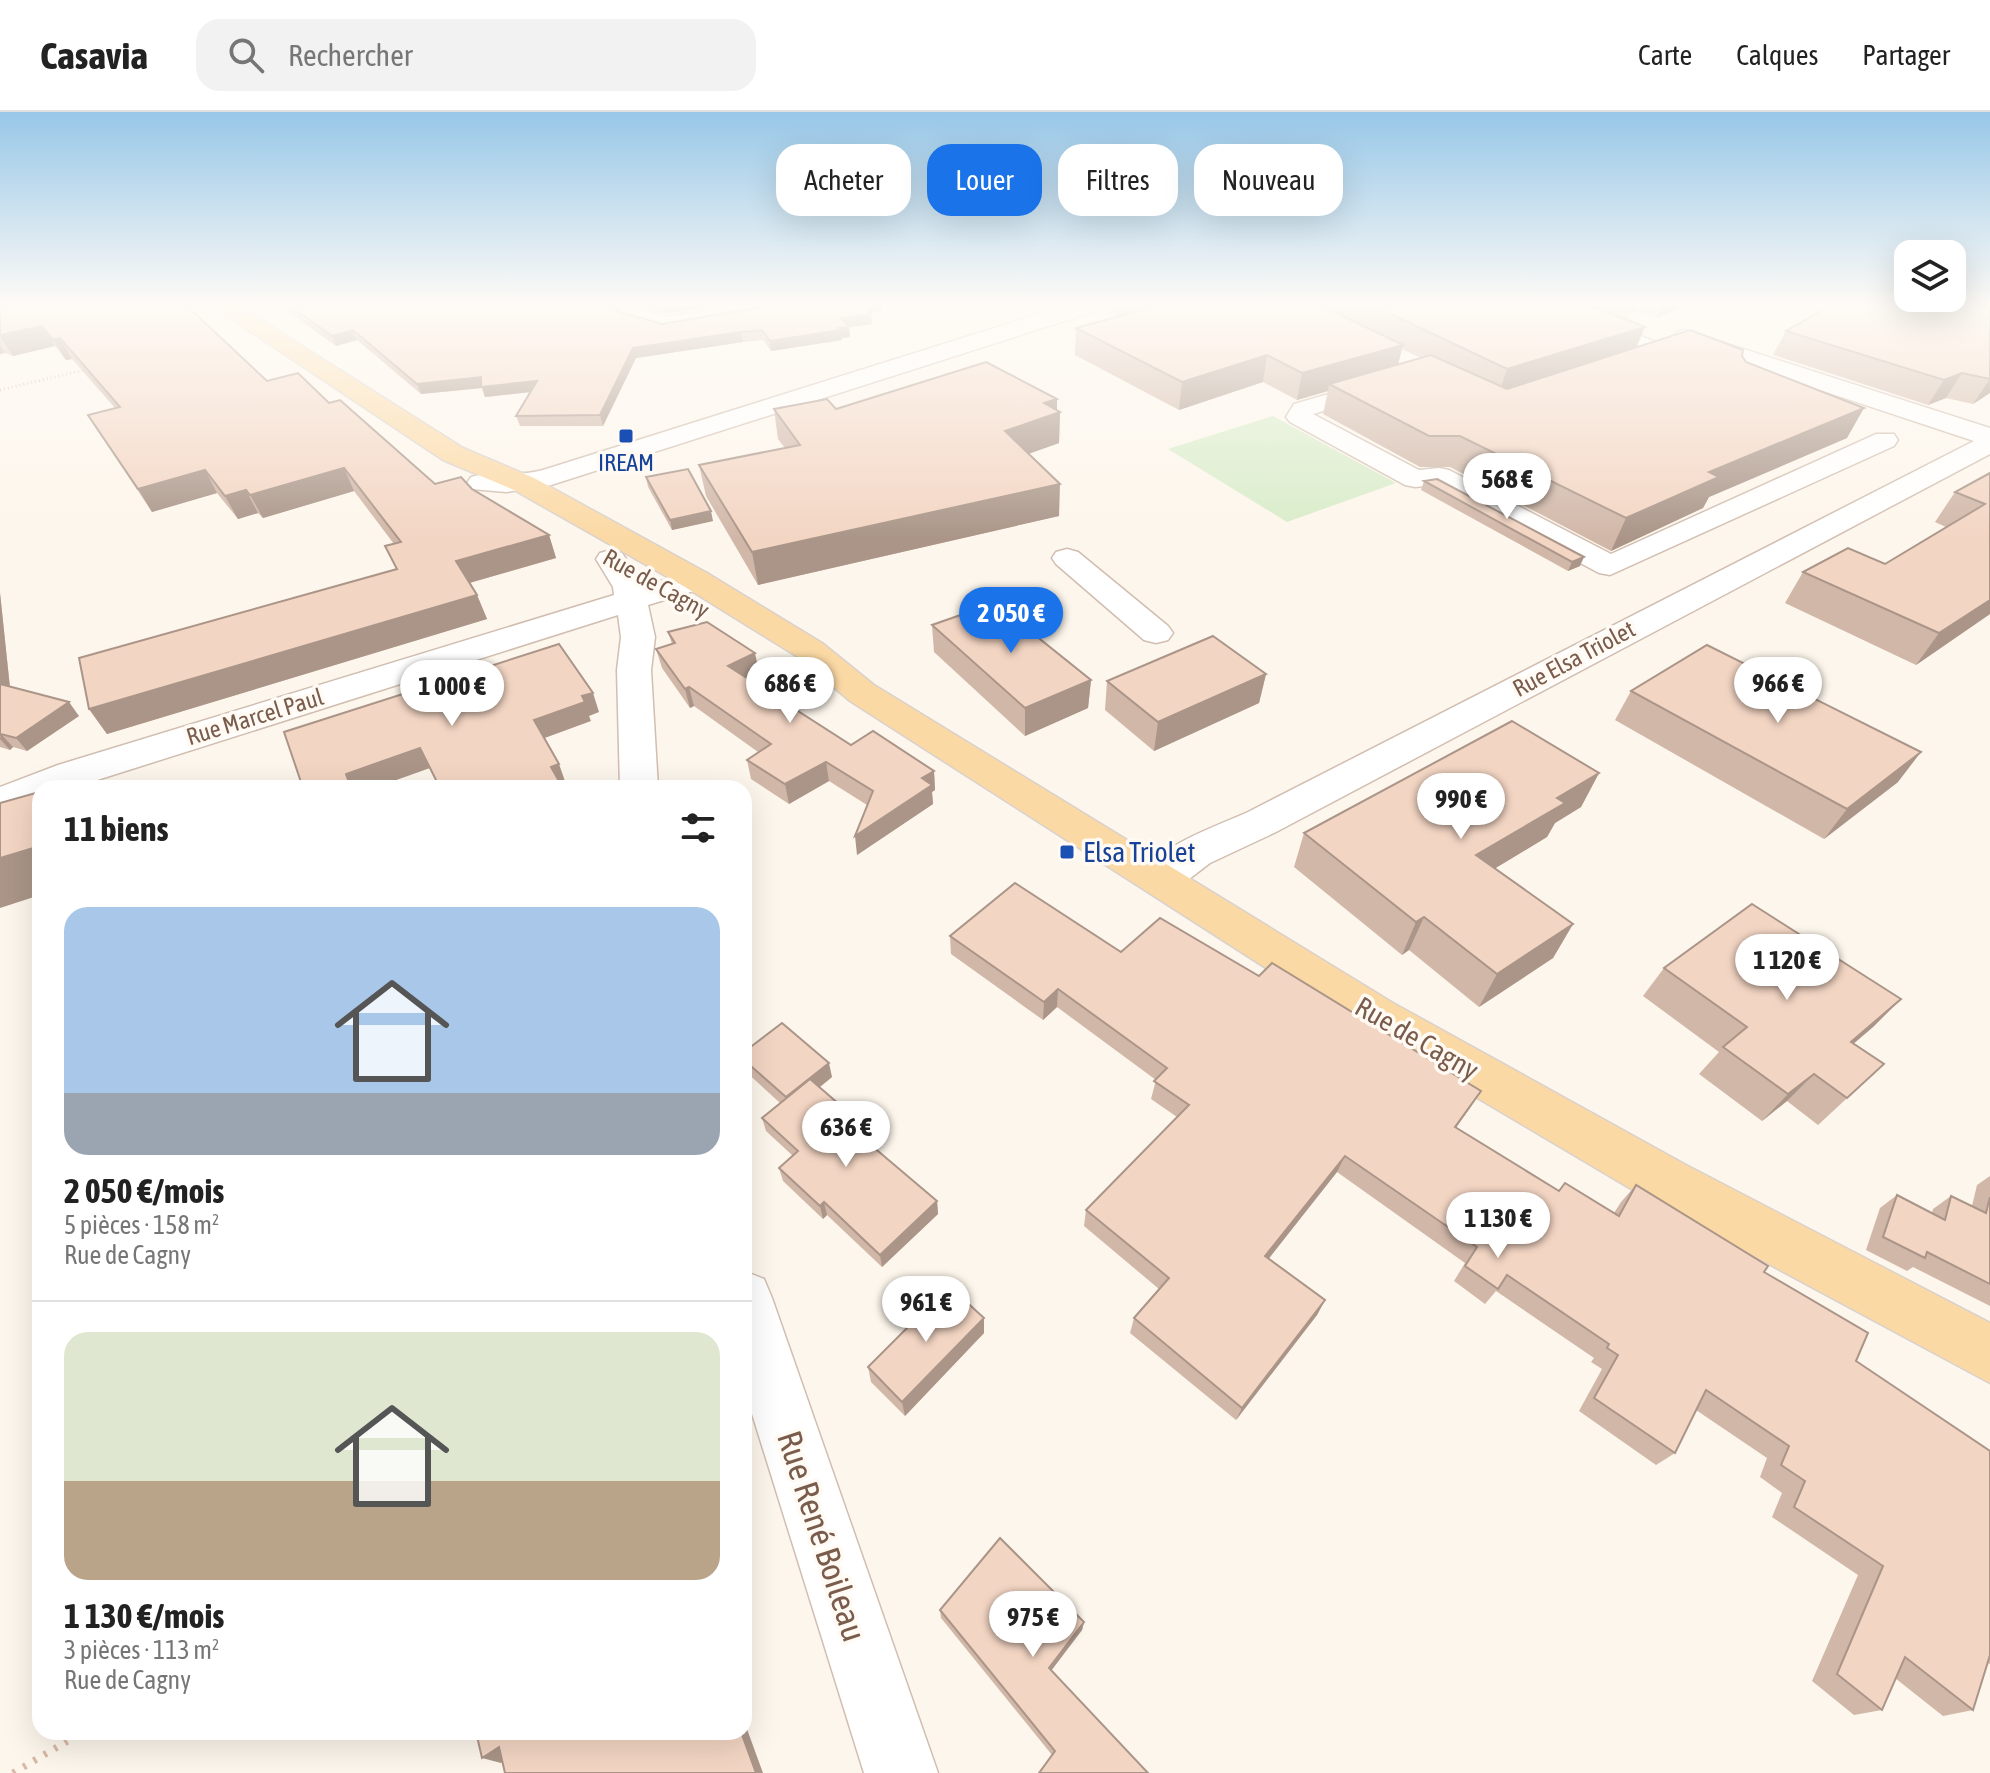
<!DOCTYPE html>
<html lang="fr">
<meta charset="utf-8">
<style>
:root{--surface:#fff;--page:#f2f2f2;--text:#222;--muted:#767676;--line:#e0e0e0;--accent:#1a73e8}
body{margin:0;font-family:"Asap Condensed",sans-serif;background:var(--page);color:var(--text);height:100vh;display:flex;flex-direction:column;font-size:30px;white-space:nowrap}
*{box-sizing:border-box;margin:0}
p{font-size:26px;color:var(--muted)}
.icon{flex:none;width:44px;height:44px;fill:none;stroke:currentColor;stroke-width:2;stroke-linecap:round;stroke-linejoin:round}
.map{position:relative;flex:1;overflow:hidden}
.drawer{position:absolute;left:32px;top:668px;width:720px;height:960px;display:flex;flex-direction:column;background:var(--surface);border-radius:24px;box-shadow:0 8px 32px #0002}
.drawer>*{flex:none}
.guide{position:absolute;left:776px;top:32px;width:760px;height:72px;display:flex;gap:16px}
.tools{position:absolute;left:1894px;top:128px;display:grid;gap:16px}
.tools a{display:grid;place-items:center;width:72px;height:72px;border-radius:16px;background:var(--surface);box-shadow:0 8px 32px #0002;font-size:40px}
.price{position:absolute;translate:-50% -68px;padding:0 18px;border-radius:28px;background:#fff;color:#222;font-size:26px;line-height:52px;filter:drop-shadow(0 2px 4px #0008)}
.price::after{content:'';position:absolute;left:50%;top:48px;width:24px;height:18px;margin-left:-12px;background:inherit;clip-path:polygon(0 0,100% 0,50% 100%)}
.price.on{background:var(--accent);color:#fff}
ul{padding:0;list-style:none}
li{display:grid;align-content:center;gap:16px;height:424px;padding:0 32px}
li+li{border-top:2px solid var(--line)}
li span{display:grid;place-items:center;height:248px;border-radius:24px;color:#555}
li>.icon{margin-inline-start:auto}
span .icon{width:144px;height:144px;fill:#fffc;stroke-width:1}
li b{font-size:34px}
h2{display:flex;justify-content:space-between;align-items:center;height:96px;padding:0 32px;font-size:34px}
.tag{padding:0 28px;border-radius:24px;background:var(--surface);box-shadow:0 8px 32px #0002;font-size:28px;line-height:72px}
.tag.on{background:var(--accent);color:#fff}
header{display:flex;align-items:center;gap:48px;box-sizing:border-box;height:112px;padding:0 40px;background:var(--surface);border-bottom:2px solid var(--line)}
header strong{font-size:38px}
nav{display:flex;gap:44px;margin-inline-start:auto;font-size:28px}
.search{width:560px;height:72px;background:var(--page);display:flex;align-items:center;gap:20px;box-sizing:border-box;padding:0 28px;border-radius:24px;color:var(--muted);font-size:30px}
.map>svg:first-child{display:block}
.green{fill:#d8ecc9}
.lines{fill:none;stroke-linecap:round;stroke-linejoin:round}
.minor-casing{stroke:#d1beb0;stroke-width:3}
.major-casing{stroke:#dad1cd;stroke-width:3}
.path-far1{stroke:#d9b8a5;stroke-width:3;stroke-dasharray:1 3;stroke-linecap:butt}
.path{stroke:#d9b8a5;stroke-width:7;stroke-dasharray:3 9;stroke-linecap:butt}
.minor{fill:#fff;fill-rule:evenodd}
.major{fill:#fbd9a5;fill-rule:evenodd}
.wall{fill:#d1b7a8;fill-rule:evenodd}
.shaded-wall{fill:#aa9588}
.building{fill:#f3d5c3;stroke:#aa9588;stroke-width:2}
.transit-dot{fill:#1a4fb4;stroke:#fffaf3;stroke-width:3}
.labels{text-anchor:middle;stroke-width:7;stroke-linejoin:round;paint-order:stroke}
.far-transit-label{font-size:24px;fill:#164399;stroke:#fffaf3}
.far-street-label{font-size:24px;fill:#7a5c4d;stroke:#fffaf3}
.transit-label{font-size:28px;fill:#164399;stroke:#fffaf3;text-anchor:start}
.street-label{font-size:28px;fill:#7a5c4d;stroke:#fffaf3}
.near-street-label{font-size:34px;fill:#7a5c4d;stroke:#fffaf3}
</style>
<header>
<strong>Casavia</strong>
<div class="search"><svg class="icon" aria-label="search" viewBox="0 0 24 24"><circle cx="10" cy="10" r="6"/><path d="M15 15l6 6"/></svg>Rechercher</div>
<nav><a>Carte</a><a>Calques</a><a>Partager</a></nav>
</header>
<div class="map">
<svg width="1990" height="1661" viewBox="0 0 1990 1661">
<rect width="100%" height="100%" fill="#fdf6ec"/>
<path class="green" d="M1273,304L1396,371L1287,410L1168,337Z"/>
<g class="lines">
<g class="minor-casing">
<g id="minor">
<path d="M730,194H782L771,201L664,219L621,207L618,202L629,195L665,205Z"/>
<path d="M1064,194H1099L1096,199L551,373L506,380L471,377L467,371L471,365C495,359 519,365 543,358Z"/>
<path d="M1536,194H1567L1673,237L1677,242L1673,247L1630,260L1622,258L1618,253L1622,248L1643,241L1539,199Z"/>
<path d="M1684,218L1990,316V342L1276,720L1210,751L1176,777L1161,781L1146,777L1140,766C1160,732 1213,716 1248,700L1974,329L1676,230L1673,225L1676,220Z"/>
<path d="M1381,267L1390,269L1393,274L1390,279L1313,302L1419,358L1439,356L1449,358L1611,442L1876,322H1894L1898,328L1894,334L1610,463L1599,461L1435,373L1415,375L1405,373L1290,310L1286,305L1294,292Z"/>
<path d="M1067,437L1078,440L1168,514L1173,521L1168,528L1156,531L1144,528L1056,452L1052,446L1056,440Z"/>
<path d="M611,438L622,441L644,474L696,459L707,461L712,468L707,475L648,493L655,525L651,558L658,676H620L617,558L621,525L618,503L72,676H40V689L0,703V675L58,653L614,483L613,475L596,447L600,441Z"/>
<path d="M744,1159L764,1167L772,1186L938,1661H864L744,1276Z"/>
</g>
</g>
<g class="major-casing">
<path id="major" d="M212,194H239L463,336L534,366L707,461L822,531L874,573L1393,891L1686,1053L1990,1211V1271L1648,1087L1361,917L850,589L798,545L685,475L514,378L443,348Z"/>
</g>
<path class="path-far1" d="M0,278L88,257"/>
<path class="path" d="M13,1661L83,1620"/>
<use href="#minor" class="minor"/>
<use href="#major" class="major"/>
</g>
<g class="wall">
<path d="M0,194L267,269L329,291L435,372L472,377L549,423L556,446L470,471L477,483L487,507L107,622L89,597L396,457L385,434L394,432L354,379L263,406L258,401L238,407L217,381L152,400L88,303L115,296L72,247L66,248L55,234L13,244L5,241L0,242Z"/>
<path d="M280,194H626L618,199L662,212L769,194H881L882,199L870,200L872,212L849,215L850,225L842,226V228L771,239L763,228L743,230L636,246L603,314H520L516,304L530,280L485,285L482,276L421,282L357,228L336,234Z"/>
<path d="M638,194H710L665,202Z"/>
<path d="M1106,194H1683L1657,206L1636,199L1628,201L1626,207L1636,235L1742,244L1746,250L1847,326L1709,385L1703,396L1611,439L1450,355H1420L1323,302L1328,279L1297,288L1263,270L1179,298L1075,243L1076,216L1119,204ZM1402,237L1421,246L1398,253Z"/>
<path d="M1990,194V281L1973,292L1946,286L1928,293L1773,243L1786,219Z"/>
<path d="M774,297L1057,299L1060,300L1059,331L1028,342L1059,404L758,473L706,384L699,353L785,336L778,327Z"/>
<path d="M1990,361V502L1916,553L1785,491L1803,460L1885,452L1946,415L1935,410L1955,380Z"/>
<path d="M646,365L713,409L672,418L648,375Z"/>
<path d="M1424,369L1580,454L1568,459L1421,378Z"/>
<path d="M0,481L10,575L79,604L27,639L13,635L10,638L0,635Z"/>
<path d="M932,513L1091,568L1088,596L1025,624L934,540Z"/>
<path d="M668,520L759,560L746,566L851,633L934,659L935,678L932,680L933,692L857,743L867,693L829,669L789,692L751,667L747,648L758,640L694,594L690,596L662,556L656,537L672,532Z"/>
<path d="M1266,562L1259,591L1154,639L1105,598L1107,569Z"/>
<path d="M1631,579L1898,670L1824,727L1615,608Z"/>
<path d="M1599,661L1581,695L1555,711L1547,725L1495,756L1573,812L1553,846L1479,895L1409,838L1402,843L1294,755L1304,721Z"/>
<path d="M950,824L1121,840L1259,864L1481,979L1456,1016L1559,1079L1565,1071L1614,1101L1621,1090L1636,1073L1764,1160L1856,1249L1990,1339V1552L1988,1551L1973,1598L1943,1604L1895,1566L1882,1598L1854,1603L1812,1569L1858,1463L1772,1405L1782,1381L1760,1365L1767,1346L1696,1298L1675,1341L1656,1353L1579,1299L1602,1257L1591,1250L1594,1246L1496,1179L1485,1192L1454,1169L1465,1151L1337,1060L1269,1146L1325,1188L1317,1203L1236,1308L1130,1221L1134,1206L1159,1177L1084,1114L1086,1098L1177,1005L1151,987L1156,968L1057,895L1043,908L951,842Z"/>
<path d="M1664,856L1901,887L1873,915L1854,931L1884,952L1818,1013L1787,989L1762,1009L1699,962L1719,940L1643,884Z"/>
<path d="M744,940L832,965L820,975L847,999L850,1013L849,1014L937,1089L938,1102L882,1155L827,1103L823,1107L783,1069L779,1056L793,1044L766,1019L762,1006L780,991L744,958Z"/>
<path d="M1990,1064V1194L1913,1155L1907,1159L1866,1138L1880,1096L1897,1083L1932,1101L1933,1097L1951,1084L1972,1094L1977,1073Z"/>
<path d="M984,1206V1221L905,1304L871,1270L868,1255Z"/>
<path d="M940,1498L1084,1510L1082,1518L1051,1558L1148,1661L1052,1643L941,1506Z"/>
</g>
<g class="shaded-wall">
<path d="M613,194H626L615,201Z"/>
<path d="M664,194H710L665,202Z"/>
<path d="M862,194H881L882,199L863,202Z"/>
<path d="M1631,194H1638L1636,199L1628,201Z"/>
<path d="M1661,194H1683L1657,206Z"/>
<path d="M871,202L872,212L849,215L850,225L842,226V228L771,239L770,229L841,206Z"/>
<path d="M42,214L55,234L13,244L0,224Z"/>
<path d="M1645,215L1634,241L1498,284L1507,257Z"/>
<path d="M353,218L357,228L336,234L332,224Z"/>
<path d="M741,220L743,230L636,246L603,314L600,303L633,236Z"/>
<path d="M60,226L72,247L66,248L53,228Z"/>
<path d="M0,233L5,241L0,242Z"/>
<path d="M1403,233L1396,259L1329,272L1328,279L1297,288L1302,261Z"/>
<path d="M1267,243L1263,270L1179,298L1182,270Z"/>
<path d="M1962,261L1946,286L1928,293L1944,268Z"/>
<path d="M481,265L537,269L540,279L485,285L482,276L421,282L417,272Z"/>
<path d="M1990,267V281L1973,292Z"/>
<path d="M1057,287V301L1060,300L1059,331L1005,350V319L1044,291Z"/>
<path d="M1864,296L1847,326L1709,385L1703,396L1611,439L1626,406L1709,360Z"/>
<path d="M344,356L354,379L263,406L250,383Z"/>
<path d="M205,358L217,381L152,400L138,377Z"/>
<path d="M1060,372L1059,404L758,473L752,440Z"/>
<path d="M246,378L258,401L238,407L225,384Z"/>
<path d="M711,399L713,409L672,418L670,408Z"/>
<path d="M549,423L556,446L465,472L456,449Z"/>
<path d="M1584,445L1580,454L1568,459L1572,450Z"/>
<path d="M0,481L11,586L0,572Z"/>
<path d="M477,483L487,507L107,622L89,597Z"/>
<path d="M1990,488V502L1916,553L1939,521Z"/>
<path d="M755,541L759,560L732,574L728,554Z"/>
<path d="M1266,562L1259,591L1154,639L1158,610Z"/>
<path d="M1091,568L1088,596L1025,624V596Z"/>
<path d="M689,575L694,594L690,596L685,577Z"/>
<path d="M593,581L599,600L589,604L591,609L542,627L534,608L582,584Z"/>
<path d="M69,590L79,604L27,639L16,626Z"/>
<path d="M1,622L13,635L10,638L0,627Z"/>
<path d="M420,636L430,656L374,676H351L346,662Z"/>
<path d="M1921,640L1898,670L1824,727L1847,697Z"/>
<path d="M826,650L829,669L789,692L785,672Z"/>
<path d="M559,652L566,672L560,674L561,676H554L552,672L551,655Z"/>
<path d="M934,659L935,678L932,680L933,692L857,743L855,724L922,666Z"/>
<path d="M1599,661L1581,695L1555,711L1547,725L1461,777L1476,743L1557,686Z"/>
<path d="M40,734V783L0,796V746Z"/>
<path d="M1424,805L1409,838L1402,843L1416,810Z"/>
<path d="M1573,812L1553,846L1479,895L1497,862Z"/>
<path d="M1058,877L1057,895L1043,908L1044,890Z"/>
<path d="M1901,887L1873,915L1824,957L1851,930Z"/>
<path d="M829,951L832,965L790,999L786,985Z"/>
<path d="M1814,962L1787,989L1762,1009L1788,982Z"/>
<path d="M1481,979L1470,996L1444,1032L1455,1015Z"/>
<path d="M847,999L850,1013L842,1019L839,1006Z"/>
<path d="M1345,1044L1337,1060L1259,1159L1265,1144Z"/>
<path d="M937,1089L938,1102L882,1155L880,1143Z"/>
<path d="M824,1090L827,1103L823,1107L820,1094Z"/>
<path d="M1325,1188L1317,1203L1236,1308L1242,1296Z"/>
<path d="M984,1206V1221L905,1304L902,1290Z"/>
<path d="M1084,1510L1082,1518L1048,1563L1049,1556Z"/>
<path d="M744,1609L763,1661H756L741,1620H744Z"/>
<path d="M499,1635L517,1640L501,1651L482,1646Z"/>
</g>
<g class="building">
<path d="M0,194H187L267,269L298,261L329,291L340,288L435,372L461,365L472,377L549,423L456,449L477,483L89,597L79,546L397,457L385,434L401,430L344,356L250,383L246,378L225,384L205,358L138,377L88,303L120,295L60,226L53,228L42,214L0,223Z"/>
<path d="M290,194H614L616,199L662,212L769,194H864L871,202L841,206L849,215L839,216L841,218L770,229L762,218L741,220L633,236L600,303L516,304L537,269L481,275V265L417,272L353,218L332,224Z"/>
<path d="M1141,194H1322L1403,233L1302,261L1267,243L1182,270L1076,216L1145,197Z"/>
<path d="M1374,194H1592L1645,215L1507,257Z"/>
<path d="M1830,194H1990V267L1962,261L1944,268L1786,219Z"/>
<path d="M1690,218L1743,238L1742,244L1746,250L1864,296L1709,360L1719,365L1626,406L1460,324H1429L1329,272L1431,243L1507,277Z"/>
<path d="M986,250L1057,287L1044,291L1060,300L1005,319L1060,372L752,440L699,353L800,333L774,297L827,287L836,297Z"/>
<path d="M688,357L711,399L670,408L646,365Z"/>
<path d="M1990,361V488L1939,521L1803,460L1848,436L1885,452L1985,392L1955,380Z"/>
<path d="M1437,367L1584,445L1572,450L1424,369Z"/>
<path d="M995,491L1091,568L1025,596L932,513Z"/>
<path d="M707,510L755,541L728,554L851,633L873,619L934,659L922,666L932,673L855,724L873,679L826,650L785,672L747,648L771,632L689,575L685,577L656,537L675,531L668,520Z"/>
<path d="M1213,524L1266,562L1158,610L1107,569Z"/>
<path d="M559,532L593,581L582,584L585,590L534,608L559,652L551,655L559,669L552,672L554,676H440L420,636L346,662L351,676H303L284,620Z"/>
<path d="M1707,533L1921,640L1847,697L1631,579Z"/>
<path d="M0,572L69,590L16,626L1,622L0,623Z"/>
<path d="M1512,609L1599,661L1557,686L1565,691L1476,743L1573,812L1497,862L1424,805L1416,810L1304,721Z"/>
<path d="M39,680L40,734L0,746V691Z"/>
<path d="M1015,771L1121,840L1160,806L1259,864L1272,851L1481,979L1455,1015L1559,1079L1565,1071L1619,1104L1636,1073L1768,1154L1764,1160L1868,1221L1856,1249L1990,1339V1543L1973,1598L1905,1545L1882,1598L1837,1562L1883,1454L1794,1395L1805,1369L1781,1353L1789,1334L1706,1278L1675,1341L1594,1286L1618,1243L1607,1236L1609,1232L1507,1163L1498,1177L1465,1154L1477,1135L1345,1044L1265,1144L1325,1188L1242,1296L1134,1206L1169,1166L1086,1098L1189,993L1154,969L1167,956L1058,877L1044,890L950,824Z"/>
<path d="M1752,792L1901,887L1851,930L1884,952L1847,986L1814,962L1788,982L1723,935L1747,915L1664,856Z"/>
<path d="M782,911L829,951L786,985L744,948V940Z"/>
<path d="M810,967L847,999L839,1006L937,1089L880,1143L824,1090L820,1094L779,1056L798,1039L762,1006Z"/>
<path d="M1897,1083L1945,1108L1951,1084L1986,1101L1990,1085V1172L1927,1140L1925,1146L1883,1125Z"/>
<path d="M949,1174L984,1206L902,1290L868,1255Z"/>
<path d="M1000,1426L1084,1510L1049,1556L1148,1661H1039L1055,1639L940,1498Z"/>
<path d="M476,1620H741L756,1661H505L499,1635L482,1646Z"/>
</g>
<linearGradient id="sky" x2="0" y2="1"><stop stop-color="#97c7e8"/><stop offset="0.45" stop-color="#fefbf6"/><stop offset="1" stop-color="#fefbf6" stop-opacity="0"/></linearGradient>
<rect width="1990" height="427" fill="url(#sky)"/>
<g class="transit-dot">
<rect x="618" y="316" width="16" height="16" rx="4"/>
<rect x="1059" y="732" width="16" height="16" rx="4"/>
</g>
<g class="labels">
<g class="far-transit-label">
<text x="626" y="359">IREAM</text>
</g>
<g class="far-street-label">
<text transform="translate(656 472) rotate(29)" y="8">Rue de Cagny</text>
<text transform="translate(1574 547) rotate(-28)" y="8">Rue Elsa Triolet</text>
<text transform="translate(255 605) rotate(-17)" y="8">Rue Marcel Paul</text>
</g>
<g class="transit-label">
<text x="1083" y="750">Elsa Triolet</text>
</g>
<g class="street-label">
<text transform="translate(1417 926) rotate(30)" y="10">Rue de Cagny</text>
</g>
<g class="near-street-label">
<text transform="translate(822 1424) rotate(72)" y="12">Rue René Boileau</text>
</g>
</g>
</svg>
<div class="tools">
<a><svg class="icon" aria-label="layers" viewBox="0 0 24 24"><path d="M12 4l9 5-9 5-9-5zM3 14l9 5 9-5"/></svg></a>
</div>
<b class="price" style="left:1507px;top:409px">568 €</b>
<b class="price on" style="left:1011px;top:543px">2 050 €</b>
<b class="price" style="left:790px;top:613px">686 €</b>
<b class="price" style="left:1778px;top:613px">966 €</b>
<b class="price" style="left:452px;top:616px">1 000 €</b>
<b class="price" style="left:1461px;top:729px">990 €</b>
<b class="price" style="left:1787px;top:890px">1 120 €</b>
<b class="price" style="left:846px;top:1057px">636 €</b>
<b class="price" style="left:1498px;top:1148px">1 130 €</b>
<b class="price" style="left:926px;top:1232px">961 €</b>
<b class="price" style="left:1033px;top:1547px">975 €</b>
<div class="guide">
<a class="tag">Acheter</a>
<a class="tag on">Louer</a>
<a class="tag">Filtres</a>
<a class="tag">Nouveau</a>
</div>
<section class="drawer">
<h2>11 biens<svg class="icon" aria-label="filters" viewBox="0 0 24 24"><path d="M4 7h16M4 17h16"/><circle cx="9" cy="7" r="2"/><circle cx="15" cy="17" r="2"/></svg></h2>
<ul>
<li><span style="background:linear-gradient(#a9c7e8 75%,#9aa5b1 0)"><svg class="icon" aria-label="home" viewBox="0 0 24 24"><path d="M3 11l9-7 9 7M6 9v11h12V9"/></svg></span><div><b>2 050 €/mois</b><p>5 pièces · 158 m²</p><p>Rue de Cagny</p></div></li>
<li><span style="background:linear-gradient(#dfe7d0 60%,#b9a48a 0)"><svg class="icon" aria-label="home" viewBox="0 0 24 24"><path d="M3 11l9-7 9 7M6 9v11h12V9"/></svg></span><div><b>1 130 €/mois</b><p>3 pièces · 113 m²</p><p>Rue de Cagny</p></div></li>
</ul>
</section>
</div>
